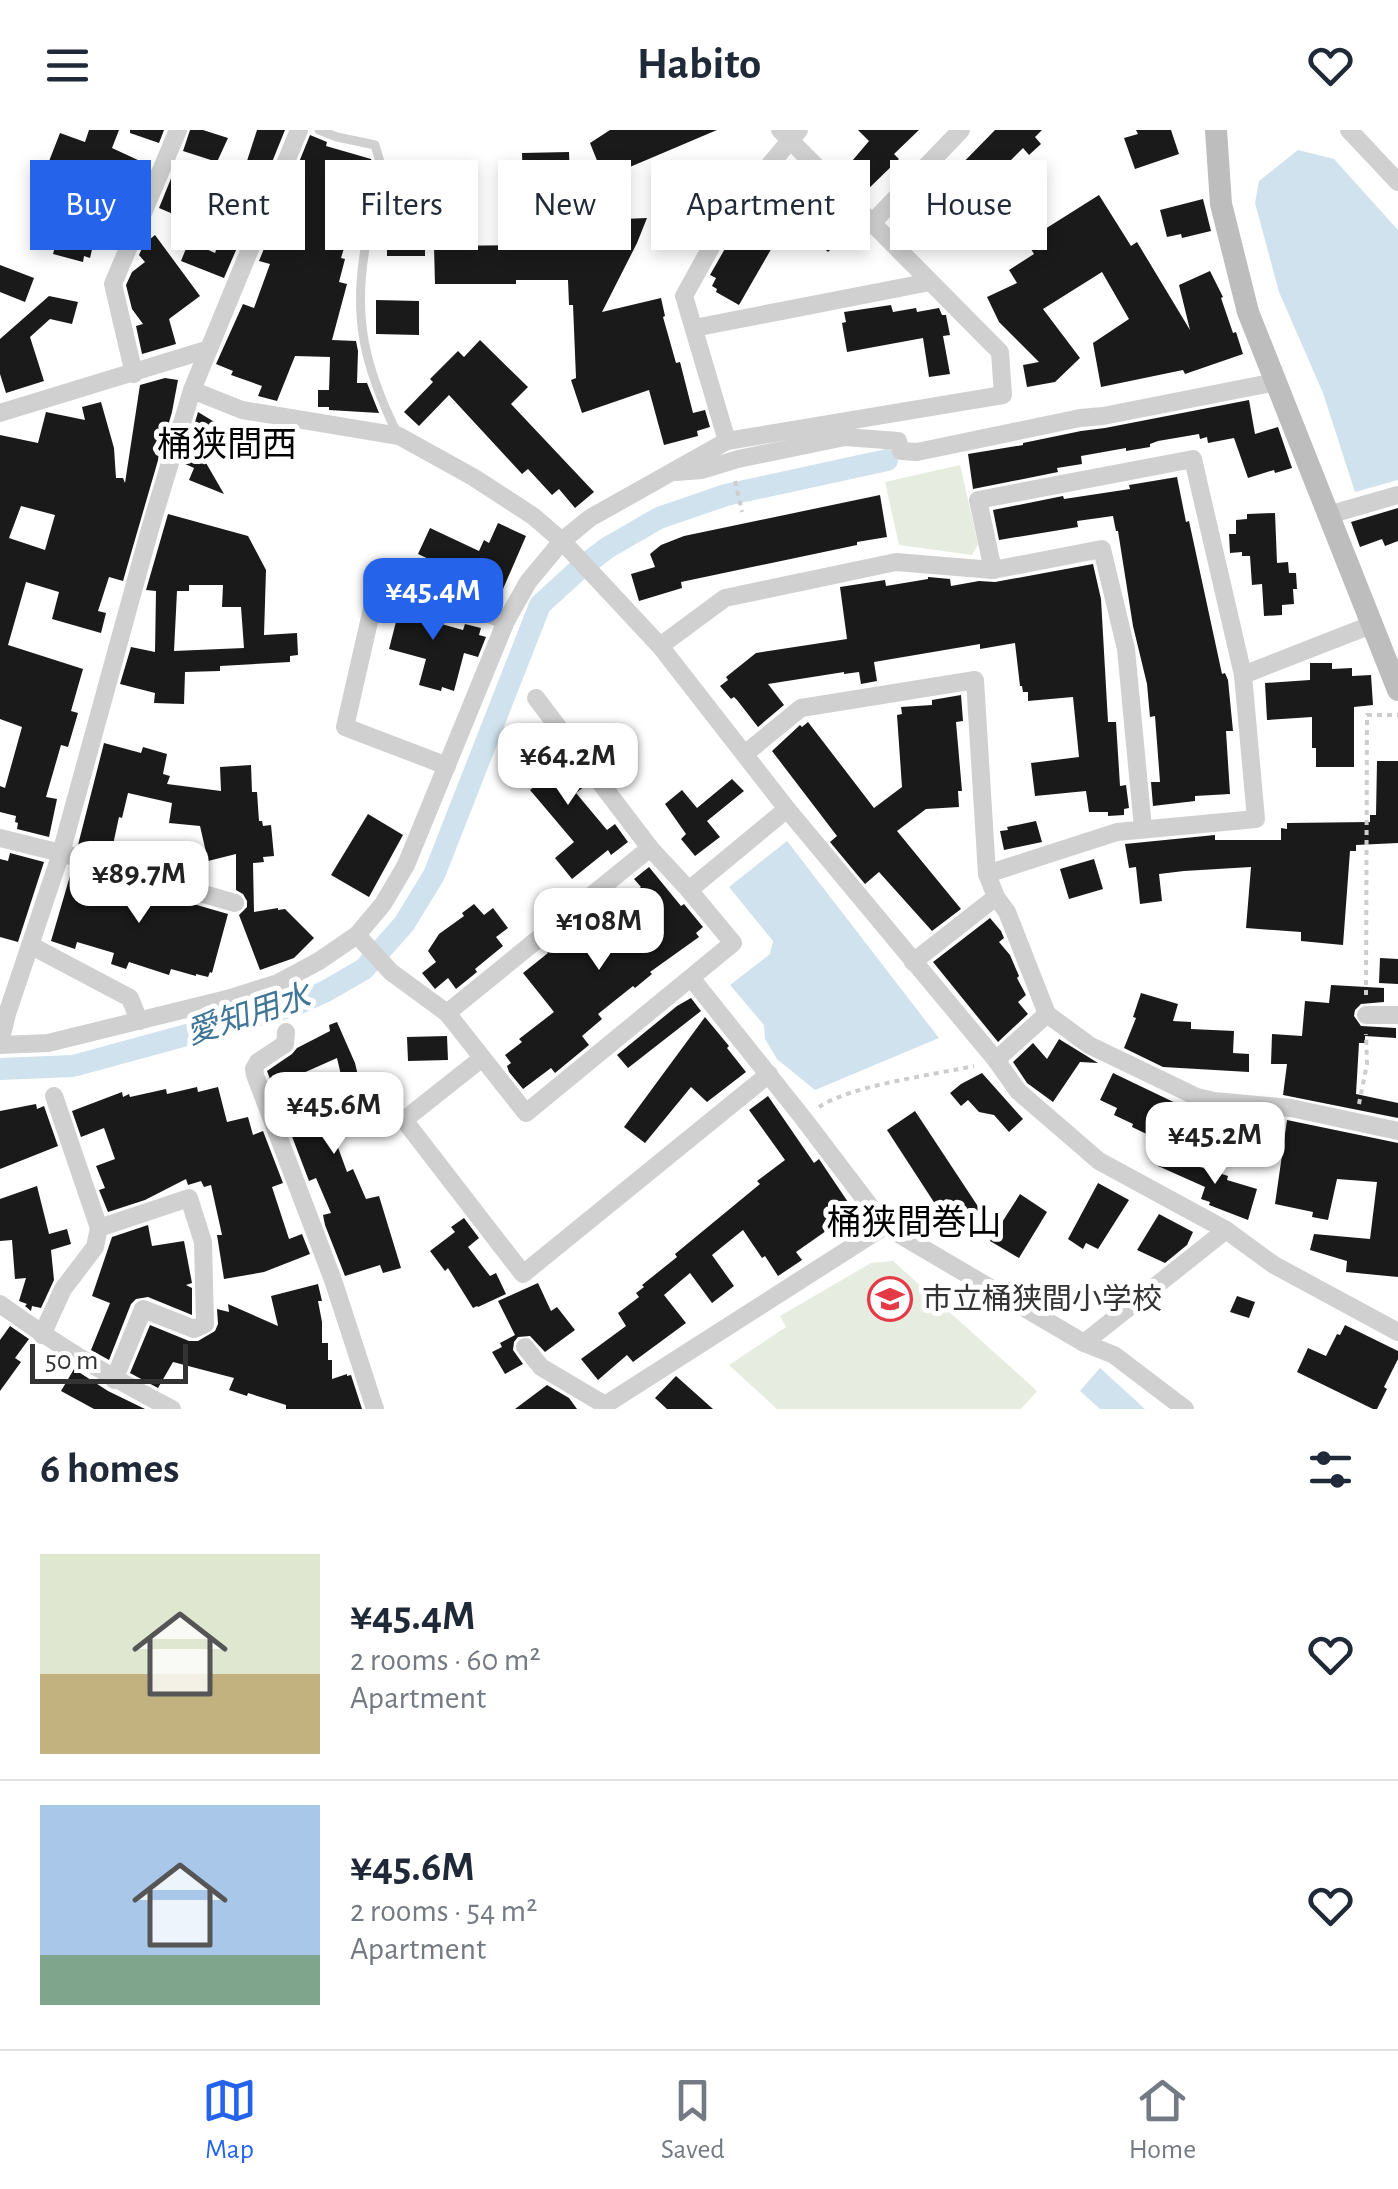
<!DOCTYPE html>
<meta charset="utf-8">
<style>
:root{--surface:#fff;--page:#f6f6f7;--text:#1f2937;--muted:#747a83;--line:#e0e1e3;--accent:#2563eb}
body{margin:0;font-family:"Alegreya Sans","Noto Sans JP",sans-serif;background:var(--page);color:var(--text);height:100vh;display:flex;flex-direction:column;font-size:38px;white-space:nowrap}
*{box-sizing:border-box;margin:0}
p{font-size:32px;color:var(--muted)}
.icon{flex:none;width:55px;height:55px;fill:none;stroke:currentColor;stroke-width:2;stroke-linecap:round;stroke-linejoin:round}
.map{position:relative;height:1279px;overflow:hidden}
.drawer{display:flex;flex-direction:column;background:var(--surface);flex:1}
.drawer>*{flex:none}
.banner{position:absolute;left:30px;top:30px;width:1340px;height:90px;display:flex;gap:20px}
.scale{position:absolute;left:30px;bottom:25px;width:158px;box-sizing:border-box;padding-left:10px;border:5px solid #333;border-top:0;font-size:28px;line-height:35px;white-space:nowrap;color:#333;-webkit-text-stroke:8px #fff;paint-order:stroke}
.price{position:absolute;translate:-50% -85px;padding:0 22px;border-radius:20px;background:#fff;color:#222;font-size:32px;line-height:65px;filter:drop-shadow(0 2px 5px #0008)}
.price::after{content:'';position:absolute;left:50%;top:60px;width:30px;height:22px;margin-left:-15px;background:inherit;clip-path:polygon(0 0,100% 0,50% 100%)}
.price.selected{background:var(--accent);color:#fff}
ul{padding:0;list-style:none}
li{display:flex;align-items:center;gap:30px;height:250px;padding:0 40px}
li+li{border-top:2px solid var(--line)}
li span{display:grid;place-items:center;flex:none;width:280px;height:200px;border-radius:0px;color:#555}
li>.icon{margin-inline-start:auto}
span .icon{width:120px;height:120px;fill:#fffc;stroke-width:1}
li b{font-size:42px}
h2{display:flex;justify-content:space-between;align-items:center;height:120px;padding:0 40px;font-size:42px}
.tag{padding:0 35px;border-radius:0px;background:var(--surface);box-shadow:0 5px 15px #0003;font-size:35px;line-height:90px}
.tag.selected{background:var(--accent);color:#fff}
header{display:flex;justify-content:space-between;align-items:center;height:130px;padding:0 40px;background:var(--surface);font-size:45px;font-weight:700}
.dock{display:flex;justify-content:space-around;align-items:center;height:140px;border-top:2px solid var(--line);background:var(--surface);font-size:28px;color:var(--muted)}
.dock a{display:grid;justify-items:center;gap:5px}
.dock .selected{color:var(--accent)}
.map>svg:first-child{display:block}
.green{fill:#e6ecdf}
.water{fill:#cfe2ee}
.lines{fill:none;stroke-linecap:round;stroke-linejoin:round}
.canal{stroke:#cfe2ee;stroke-width:22}
.building{fill:#1a1a1a;fill-rule:evenodd}
.path{stroke:#cdcdcd;stroke-width:4;stroke-dasharray:5 5;stroke-linecap:butt}
.lane{stroke:#d0d0d0;stroke-width:9}
.street{stroke:#d0d0d0;stroke-width:18}
.secondary{stroke:#bdbdbd;stroke-width:22}
.labels{text-anchor:middle;stroke-width:10;stroke-linejoin:round;paint-order:stroke}
.poi-label{font-size:30px;fill:#333;stroke:#fff;text-anchor:start}
.water-label{font-size:32px;font-style:italic;fill:#3f7597;stroke:#fff}
.quarter-label{font-size:35px;fill:#000;stroke:#fff}
</style>
<header><svg class="icon" aria-label="menu" viewBox="0 0 24 24"><path d="M4 6h16M4 12h16M4 18h16"/></svg>Habito<svg class="icon" aria-label="heart" viewBox="0 0 24 24"><path d="M12 20l-8-8c-3-5 5-10 8-4 3-6 11-1 8 4z"/></svg></header>
<div class="map">
<svg width="1398" height="1279" viewBox="0 0 1398 1279">
<rect width="100%" height="100%" fill="#fff"/>
<g class="green">
<path d="M960,335L978,414L972,425L899,415L885,352Z"/>
<path d="M893,1131L1037,1261L1021,1279H777L729,1235L786,1197L780,1186L871,1133Z"/>
</g>
<g class="water">
<path d="M1298,20L1334,29L1398,100V350L1355,362L1323,263L1279,162L1255,73L1259,51Z"/>
<path d="M787,711L939,908L815,960L777,929L765,909L764,895L730,855L770,824L773,811L729,757Z"/>
<path d="M1100,1238L1145,1279H1100L1080,1261Z"/>
</g>
<g class="lines">
<path class="canal" d="M0,939L73,936L293,876L326,861L364,839L404,794L434,745L540,475L577,441L607,418L659,388L726,365L887,330"/>
</g>
<g class="building">
<path d="M89,0H119L112,18L140,31L130,55L120,51L118,55L88,43L84,53L46,39L60,3L85,12Z"/>
<path d="M130,0H164L159,13L130,3Z"/>
<path d="M190,0H203L228,8L217,32L183,21Z"/>
<path d="M257,0H285L268,42L246,34Z"/>
<path d="M610,0H717L604,48L590,13Z"/>
<path d="M858,0H919L894,24L899,29L862,65L841,44L869,11Z"/>
<path d="M995,0H1042L1035,7L1041,14L1029,25L1023,18L1003,38L1000,35L978,56L977,55L950,82L954,86L929,112L899,83L948,38L953,43Z"/>
<path d="M1136,0H1171L1179,24L1135,39L1124,8L1138,4Z"/>
<path d="M310,5L327,12L326,16L371,29L374,41L375,59L365,58L360,83L355,82L341,128L345,129L339,152L347,154L332,210L356,211L358,221L357,253H367L379,283L329,280V277H318V260H329L330,227L295,226L277,271L258,266L262,256L231,245L233,241L216,234L243,174L254,178L270,134L259,131Z"/>
<path d="M569,22L570,52L562,53V95L623,93V89L647,88L637,113L602,182L661,168L665,186L663,187L676,233L680,232L693,283L705,280L710,297L697,301L698,306L664,315L649,260L582,283L571,250L576,248L573,175H569L568,150H516V154H435L434,116L523,115L522,75H518V58H523L522,23Z"/>
<path d="M389,33L417,39L416,49L445,52L443,75L425,73V126H387V91L382,90L392,54Z"/>
<path d="M794,34L855,95L828,122L806,100L798,108L785,95L739,175L716,162L717,159L712,156L716,148L710,145L743,87L747,89L785,51L781,47Z"/>
<path d="M172,46L205,60L192,89H185L159,78Z"/>
<path d="M1099,65L1131,116L1137,112L1190,200L1179,155L1210,141L1223,167L1221,168L1233,203L1236,202L1243,224L1185,244L1183,240L1101,257L1093,213L1129,189L1102,142L1043,179L1080,228L1055,252L1027,257L1023,235L1039,232L999,192L987,167L1017,153L1009,140L1034,124L1026,111Z"/>
<path d="M1203,69L1211,101L1182,108L1181,104L1167,107L1160,80Z"/>
<path d="M65,79L84,84L78,102L95,107L90,128L84,126L83,132L53,124Z"/>
<path d="M224,98L243,104L224,148L181,131L189,111L215,123Z"/>
<path d="M155,105L200,166L169,189L176,214L142,224L136,196L143,194L132,179L126,155L132,142L145,132L139,125L144,114Z"/>
<path d="M0,135L34,148L25,172L0,162Z"/>
<path d="M49,166L78,172L72,194L50,189L30,207L44,251L6,263L0,244V209Z"/>
<path d="M376,170L419,171V205L376,204Z"/>
<path d="M891,175L893,182L916,178L917,182L939,178L942,185H946L950,205L943,206L950,244L929,247L923,208L847,222L842,193L846,192L844,182Z"/>
<path d="M480,210L528,257L511,274L594,362L575,378L559,359L552,365L528,339L522,344L449,265L419,296L404,282L433,252L430,249L458,221L464,227Z"/>
<path d="M165,248L178,250L172,282L123,451L109,447L98,481L106,483L101,503L52,489L59,462L26,452L8,515L83,539L71,581L78,583L68,617L61,615L46,667L57,669L49,707L17,699L18,693L15,692L16,686L0,682V656L5,658L22,597L0,589V305L38,313L46,282L85,290L82,277L101,272L114,318L116,348H123L125,353L140,255ZM21,376L55,385L45,420L9,408Z"/>
<path d="M1249,270L1255,304L1278,297L1292,338L1275,343L1274,340L1248,348L1234,308L1208,313L1207,307L1200,309L1199,304L1158,311L1150,314V317L1126,321V318L1081,326L1082,334L1057,338L1058,342L973,359L968,324L1023,315V313L1081,301L1105,298Z"/>
<path d="M198,282L221,296L202,326L224,364L189,350L194,338L183,333Z"/>
<path d="M1177,347L1186,392L1189,391L1222,544L1225,543L1228,550L1233,601H1226L1230,664L1195,666V671L1153,676L1151,652H1160L1155,586L1150,587L1147,554L1133,496L1118,401H1116L1113,386L1077,391L1078,397L999,410L993,380L1063,366L1064,369L1130,359L1129,355Z"/>
<path d="M880,365L887,407L857,412V415L681,452L682,458L639,471L631,444L655,437L650,424L661,415L684,406Z"/>
<path d="M1398,378V411L1385,416L1382,409L1360,417L1351,392Z"/>
<path d="M1275,383L1277,433L1288,432L1289,443H1296L1297,459H1293L1294,474L1282,475V485L1264,486L1262,454L1252,455L1250,426H1242V422L1230,423L1229,404H1236V390L1247,389V384Z"/>
<path d="M168,384L248,406L266,440L264,505L297,503L298,525L290,526V532L220,536V541L185,542L184,574L154,573L155,563L120,554L131,517L155,522L156,461L146,460ZM189,455H223L222,477H241L244,518L174,521L177,461H189Z"/>
<path d="M498,393L526,406L503,459L465,441L463,445L418,424L430,398L479,421L484,410L489,413Z"/>
<path d="M1093,434L1101,469L1108,592H1116L1120,656L1126,655L1129,678L1124,679V685L1108,686V682H1089L1086,661L1035,666L1031,633L1079,627L1073,567L1028,571V562H1023L1022,556H1020L1015,513L980,519V514L874,532L877,551L861,554L859,542L844,544V542L768,554L784,575L758,597L737,570L734,567L731,569L720,556L728,550L726,547L756,523L847,509L840,457L885,450L886,456L928,449V447L950,449L951,456L979,451L995,452Z"/>
<path d="M406,463L434,474L427,490L463,500L465,494L481,498L479,505L486,507L478,527L464,523L454,561L442,557L441,561L419,555L426,529L389,519L398,484L394,482L401,466L404,468Z"/>
<path d="M1310,533H1332V539L1352,538V546L1371,545L1373,575L1354,577V637H1316V618H1312V587L1267,590L1265,553L1310,550Z"/>
<path d="M961,565L963,591L956,592L962,661H958L959,677L926,679L897,701L961,779L932,801L879,742L865,754L830,712L837,706L772,621L800,595L802,597L808,592L874,678L902,657L897,585L902,584L901,577L932,575V570Z"/>
<path d="M549,606L586,655L576,663L607,700L615,694L628,712L611,725L608,720L572,749L555,728L574,712L530,660L534,657L515,635Z"/>
<path d="M104,613L141,623L143,617L167,624L163,644L170,646L167,654L221,661L220,637L251,635L252,662H257L259,691H262L263,696L271,695L274,726L263,727L264,732L253,733L254,782L278,778V780L285,779L314,808L294,828L260,840L239,785L247,777V771L243,764L236,760V724L208,731L200,696L169,693L172,673L128,663L122,688L119,687L111,724L78,715Z"/>
<path d="M1377,631H1398V713L1356,715V721H1350L1343,815L1301,811V802L1246,798L1251,737L1184,741L1159,744L1162,771L1140,774L1136,737L1129,738L1125,714L1215,705V710H1281V698L1287,699V693L1370,692V685H1376Z"/>
<path d="M732,649L744,661L707,691L720,707L695,726L681,709L686,704L665,674L682,660L697,678Z"/>
<path d="M368,684L403,705L369,767L331,745Z"/>
<path d="M1036,691L1042,712L1004,720L1000,701L1008,700L1007,697Z"/>
<path d="M10,723L44,732L18,812L0,807V729L8,731Z"/>
<path d="M1094,729L1103,759L1069,769L1060,739Z"/>
<path d="M649,737L681,776L684,774L703,797L696,803L699,807L650,842L652,844L635,858L633,856L598,884L602,889L582,906L589,915L555,943L551,938L523,959L509,942L507,936L511,933L505,925L522,912L519,909L554,882L523,843L548,823L545,819L560,808L564,813L579,801L582,804L625,770L641,757L634,749Z"/>
<path d="M72,739L228,784L212,843L210,842L208,847L196,844V846L171,839L169,845L129,832L126,839L111,834L114,823L77,812L75,819L51,811Z"/>
<path d="M474,774L484,785L493,778L508,798L496,807L503,816L475,839L477,842L456,859L448,848L435,859L422,843L436,832L428,821L439,804L464,786L462,783Z"/>
<path d="M990,788L1001,801L1004,808L999,812L1010,825L1019,846L1017,848L1026,865L1018,872L1028,884L998,912L933,832Z"/>
<path d="M1380,828L1398,829V854L1379,853Z"/>
<path d="M1331,855L1384,858V872L1361,874L1355,880L1354,886L1361,896L1396,898V908L1365,906V913H1359L1356,964L1398,973V988L1283,965L1287,934H1271L1272,904L1302,906L1305,871L1329,873Z"/>
<path d="M1141,863L1178,874L1173,891L1191,892V899L1234,901L1233,923L1249,924V942L1163,937L1124,918L1136,888L1133,887Z"/>
<path d="M691,868L701,881L628,938L617,925L677,876Z"/>
<path d="M705,887L729,916L727,918L746,942L707,972L691,957L645,1013L624,997Z"/>
<path d="M337,892L355,933L364,971L348,975L337,928L301,944L315,985L325,982L347,1042L353,1039L366,1069L379,1066L401,1138L383,1143L380,1135L345,1146L325,1095L323,1085L331,1083L316,1048L309,1051L267,941L292,924L297,918L330,901L329,895Z"/>
<path d="M447,906L448,930L408,931L407,907Z"/>
<path d="M1059,909L1098,933L1080,932L1053,972L1027,953L1013,932L1033,913L1047,929Z"/>
<path d="M982,943L1023,989L1009,1002L994,985L979,982L968,970L961,976L950,963L961,954Z"/>
<path d="M1113,943L1211,990L1194,1027L1132,997L1133,994L1114,985L1117,978L1100,970Z"/>
<path d="M197,957L198,962L218,957L227,992L248,987L253,1005L263,1001L283,1053L272,1057L289,1109L302,1104L310,1124L264,1142L224,1149L217,1105H222L211,1055L204,1057L201,1051L188,1055L186,1049L145,1070L108,1082L99,1060L105,1058L96,1036L115,1029L104,998L81,1007L72,981L122,962L123,967L129,964L130,967L166,959L167,964Z"/>
<path d="M768,966L814,1033L819,1029L852,1078L834,1091L836,1094L796,1122L802,1130L778,1146L765,1126L762,1128L743,1100L712,1125L734,1156L712,1173L690,1143L664,1165L686,1193L633,1232L627,1225L598,1250L581,1229L626,1196L618,1183L639,1167L636,1163L644,1157L642,1155L677,1127L675,1124L760,1054L757,1051L785,1030L749,980Z"/>
<path d="M36,974L37,979L44,976L58,1016L0,1039V981Z"/>
<path d="M915,981L981,1081L952,1100L887,1000Z"/>
<path d="M1287,990L1398,1013V1147L1346,1142L1347,1131L1310,1120L1314,1104L1370,1109L1377,1052L1337,1049L1328,1090L1312,1087L1313,1082L1275,1074Z"/>
<path d="M1162,1025L1228,1046L1227,1050L1257,1059L1248,1090L1209,1075L1210,1072L1201,1069L1205,1057L1158,1036Z"/>
<path d="M1098,1053L1129,1070L1098,1119L1086,1113L1083,1119L1068,1109Z"/>
<path d="M37,1056L49,1104L67,1099L71,1114L51,1120L54,1150L41,1178L32,1176L31,1181L25,1176L27,1174L19,1171L26,1148L15,1149L12,1110L0,1111V1069Z"/>
<path d="M1020,1064L1047,1082L1019,1128L990,1111Z"/>
<path d="M1159,1084L1193,1102L1187,1115L1165,1133L1137,1120Z"/>
<path d="M464,1088L479,1108L468,1117L490,1146L496,1143L506,1164L478,1177L477,1176L473,1178L448,1138L445,1141L430,1121L455,1102L451,1097Z"/>
<path d="M148,1095L152,1116L184,1111L192,1153L186,1155L192,1158V1185L148,1167L136,1169L131,1174L109,1230L91,1220L110,1173L92,1166L112,1107Z"/>
<path d="M538,1153L551,1181L557,1177L575,1200L545,1222L530,1206L518,1207L514,1212L513,1220L523,1234L505,1244L492,1222L502,1217L500,1213L515,1205L498,1171Z"/>
<path d="M318,1154L322,1171H318L322,1192V1213H328V1230H332V1249L347,1244V1246L351,1245L362,1279H286V1275L248,1263L247,1266L229,1260L234,1248L173,1232L158,1258L130,1243L150,1195L189,1211H198L215,1201L218,1194L217,1179L229,1182L228,1174L278,1196L271,1166Z"/>
<path d="M1237,1166L1255,1172L1249,1188L1230,1182Z"/>
<path d="M1345,1195L1398,1221V1229L1384,1257L1387,1259L1377,1279H1373L1297,1242L1308,1218L1326,1226L1337,1204L1340,1205Z"/>
<path d="M10,1196L29,1209L15,1228L21,1232L0,1261V1210Z"/>
<path d="M74,1239L108,1261L145,1279H94L61,1261Z"/>
<path d="M676,1246L713,1279H667L655,1268Z"/>
<path d="M547,1255L569,1268L577,1279H515Z"/>
</g>
<g class="lines">
<g class="path">
<path d="M735,351L742,382"/>
<path d="M1366,865L1367,585H1398"/>
<path d="M1359,974L1367,934L1366,904"/>
<path d="M819,977C852,955 933,945 974,936"/>
</g>
<path class="lane" d="M319,0L337,7L375,15C378,26 384,42 384,53C383,72 369,95 366,114C352,187 365,238 397,303"/>
<g class="street">
<path d="M1349,0L1398,52"/>
<path d="M872,93L961,0"/>
<path d="M694,198L930,152"/>
<path d="M134,244L113,154L178,0"/>
<path d="M192,260L242,280L399,306L473,347L533,386L562,411L660,516L787,679L996,930L1018,961L1099,1031L1226,1100L1274,1135L1398,1202"/>
<path d="M0,283L209,219"/>
<path d="M727,311L684,166L731,81L799,0"/>
<path d="M676,342L702,340L738,329L845,307L898,311L901,321L917,322L1080,288L1103,286L1276,252"/>
<path d="M1328,385L1398,365"/>
<path d="M660,516L725,468L896,432L993,440"/>
<path d="M1243,545L1371,495"/>
<path d="M746,623L801,578L975,550L987,744L996,767L1007,782L1047,884L1089,915L1197,967L1214,971L1291,978L1398,1001"/>
<path d="M447,636L345,597L381,439L506,491"/>
<path d="M0,708L61,723L235,773"/>
<path d="M987,744L1117,702L1256,689L1243,545L1193,329L978,370L993,440L1102,419L1126,519L1143,698"/>
<path d="M689,760L787,679"/>
<path d="M357,805L391,842L447,883L526,983L733,813L689,760L650,718L536,568"/>
<path d="M30,815L130,868L139,891"/>
<path d="M913,832L996,767"/>
<path d="M692,849L803,988L885,1096"/>
<path d="M447,883L650,718"/>
<path d="M1366,885H1398"/>
<path d="M286,902L285,914L258,932L254,939L255,945L333,1150L375,1279"/>
<path d="M0,913L7,884L61,723L150,399L192,260L299,0"/>
<path d="M0,915L48,913L227,869L278,853L319,831L357,805L383,774L406,735L506,491L528,452L562,411L590,388L727,311L1003,265L1000,222L780,0"/>
<path d="M481,929L404,990L523,1144L769,944"/>
<path d="M996,930L1047,884"/>
<path d="M99,1098L189,1068L203,1112L205,1194L194,1199L143,1179L114,1250"/>
<path d="M0,1174C55,1214 111,1248 172,1279"/>
<path d="M42,1205L63,1159L95,1117L99,1098L54,966"/>
<path d="M1084,1213L1226,1100"/>
<path d="M525,1217L541,1237L605,1275"/>
<path d="M603,1279L605,1275L885,1096L1084,1213L1114,1225L1185,1279"/>
</g>
<path class="secondary" d="M1216,0L1221,74L1248,182L1398,560"/>
</g>
<defs>
<g id="school-ring" transform="scale(2.25)"><circle r="9.5" fill="#fff" stroke="#e63946" stroke-width="1.5"/><path d="M0-5L7-2L0 1L-7-2ZM-4 1L0 2.5L4 1V4Q0 6-4 4Z" fill="#e63946"/></g>
</defs>
<g fill-rule="evenodd">
<use href="#school-ring" x="890" y="1169"/>
</g>
<g class="labels">
<g class="poi-label">
<text x="922" y="1179">市立桶狭間小学校</text>
</g>
<g class="water-label">
<text transform="translate(248 884) rotate(-18)" y="11">愛知用水</text>
</g>
<g class="quarter-label">
<text x="227" y="326">桶狭間西</text>
<text x="914" y="1104">桶狭間巻山</text>
</g>
</g>
</svg>
<div class="scale">50 m</div>
<b class="price selected" style="left:433px;top:513px">¥45.4M</b>
<b class="price" style="left:568px;top:678px">¥64.2M</b>
<b class="price" style="left:139px;top:796px">¥89.7M</b>
<b class="price" style="left:599px;top:843px">¥108M</b>
<b class="price" style="left:334px;top:1027px">¥45.6M</b>
<b class="price" style="left:1215px;top:1057px">¥45.2M</b>
<div class="banner">
<a class="tag selected">Buy</a>
<a class="tag">Rent</a>
<a class="tag">Filters</a>
<a class="tag">New</a>
<a class="tag">Apartment</a>
<a class="tag">House</a>
</div>
</div>
<section class="drawer">
<h2>6 homes<svg class="icon" aria-label="filters" viewBox="0 0 24 24"><path d="M4 7h16M4 17h16"/><circle cx="9" cy="7" r="2"/><circle cx="15" cy="17" r="2"/></svg></h2>
<ul>
<li><span style="background:linear-gradient(#dfe7d0 60%,#c2b280 0)"><svg class="icon" aria-label="home" viewBox="0 0 24 24"><path d="M3 11l9-7 9 7M6 9v11h12V9"/></svg></span><div><b>¥45.4M</b><p>2 rooms · 60 m²</p><p>Apartment</p></div><svg class="icon" aria-label="heart" viewBox="0 0 24 24"><path d="M12 20l-8-8c-3-5 5-10 8-4 3-6 11-1 8 4z"/></svg></li>
<li><span style="background:linear-gradient(#a9c7e8 75%,#7fa58c 0)"><svg class="icon" aria-label="home" viewBox="0 0 24 24"><path d="M3 11l9-7 9 7M6 9v11h12V9"/></svg></span><div><b>¥45.6M</b><p>2 rooms · 54 m²</p><p>Apartment</p></div><svg class="icon" aria-label="heart" viewBox="0 0 24 24"><path d="M12 20l-8-8c-3-5 5-10 8-4 3-6 11-1 8 4z"/></svg></li>
</ul>
</section>
<nav class="dock">
<a class="selected"><svg class="icon" aria-label="map" viewBox="0 0 24 24"><path d="M3 6l6-2 6 2 6-2v14l-6 2-6-2-6 2zM9 4v14M15 6v14"/></svg>Map</a>
<a><svg class="icon" aria-label="saved" viewBox="0 0 24 24"><path d="M7 4h10v16l-5-4-5 4z"/></svg>Saved</a>
<a><svg class="icon" aria-label="home" viewBox="0 0 24 24"><path d="M3 11l9-7 9 7M6 9v11h12V9"/></svg>Home</a>
</nav>
